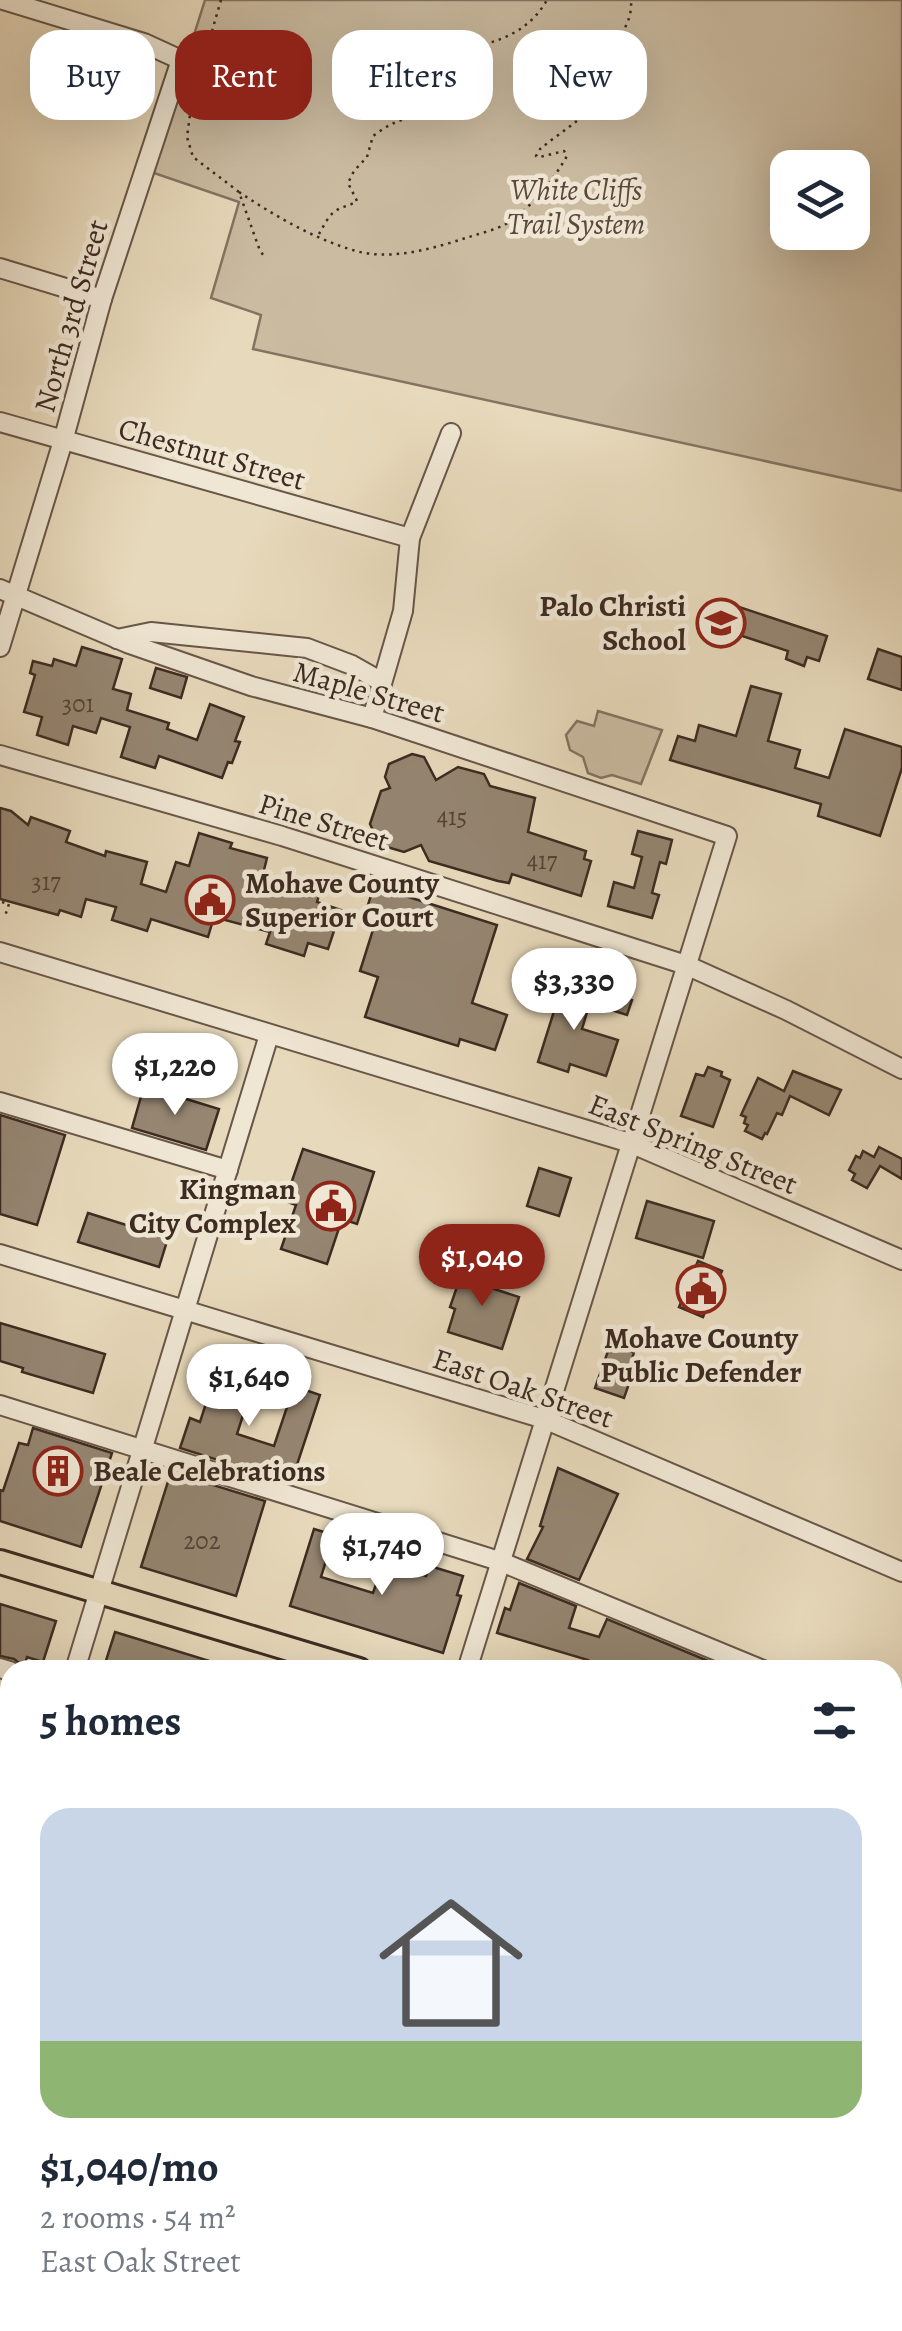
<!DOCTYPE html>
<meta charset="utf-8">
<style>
:root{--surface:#fff;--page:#f6f6f7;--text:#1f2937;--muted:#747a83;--accent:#8f2418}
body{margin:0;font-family:Alegreya,serif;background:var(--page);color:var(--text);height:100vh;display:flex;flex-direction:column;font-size:38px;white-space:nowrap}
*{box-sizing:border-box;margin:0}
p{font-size:32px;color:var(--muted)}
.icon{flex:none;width:55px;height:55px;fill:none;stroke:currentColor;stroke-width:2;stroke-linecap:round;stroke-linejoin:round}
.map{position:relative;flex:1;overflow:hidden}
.panel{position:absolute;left:0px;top:1660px;width:902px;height:672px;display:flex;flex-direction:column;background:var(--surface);border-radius:30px 30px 0 0;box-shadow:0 10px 40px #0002}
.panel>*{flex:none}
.guide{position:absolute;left:30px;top:30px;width:842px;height:90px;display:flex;gap:20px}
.fabs{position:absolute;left:770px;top:150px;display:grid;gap:20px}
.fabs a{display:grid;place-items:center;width:100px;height:100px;border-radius:20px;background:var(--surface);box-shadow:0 10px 40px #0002;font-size:50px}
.price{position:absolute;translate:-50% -85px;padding:0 22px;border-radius:35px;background:#fff;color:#222;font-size:32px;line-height:65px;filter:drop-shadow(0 2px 5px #0008)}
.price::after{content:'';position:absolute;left:50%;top:60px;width:30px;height:22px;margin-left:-15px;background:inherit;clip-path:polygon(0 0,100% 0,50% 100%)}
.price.current{background:var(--accent);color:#fff}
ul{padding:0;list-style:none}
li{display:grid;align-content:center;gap:20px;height:530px;padding:0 40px}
li span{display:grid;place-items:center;height:310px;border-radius:30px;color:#555}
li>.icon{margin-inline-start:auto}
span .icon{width:180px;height:180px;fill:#fffc;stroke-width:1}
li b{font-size:42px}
h2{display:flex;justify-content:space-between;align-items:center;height:120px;padding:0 40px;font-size:42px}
.pill{padding:0 35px;border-radius:30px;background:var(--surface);box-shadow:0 10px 40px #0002;font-size:35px;line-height:90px}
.pill.current{background:var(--accent);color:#fff}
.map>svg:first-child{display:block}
.green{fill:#cabba1;stroke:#847361;stroke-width:2.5;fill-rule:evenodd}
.building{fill:#958571;stroke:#3d2b21;stroke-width:2.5}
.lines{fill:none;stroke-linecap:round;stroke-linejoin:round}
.minor-casing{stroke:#685648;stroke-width:22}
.major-casing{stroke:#3d2b21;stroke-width:28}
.path{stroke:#3d2b21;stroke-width:2.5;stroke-dasharray:2.5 5;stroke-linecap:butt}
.minor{stroke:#efe6d3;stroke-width:18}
.major{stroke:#e7d9bb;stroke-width:22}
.rail-casing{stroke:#3d2b21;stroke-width:9}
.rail{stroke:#efe6d3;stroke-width:5;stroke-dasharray:15;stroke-linecap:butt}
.labels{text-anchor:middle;stroke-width:9;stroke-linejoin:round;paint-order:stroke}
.number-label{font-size:25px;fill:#534235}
.park-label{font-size:30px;font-style:italic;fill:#59483b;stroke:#efe6d3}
.street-label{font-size:30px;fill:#3d2b21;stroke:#efe6d3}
.poi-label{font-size:30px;font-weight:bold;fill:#3d2b21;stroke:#efe6d3;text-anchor:end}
</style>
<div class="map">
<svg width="902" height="2331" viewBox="0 0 902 2331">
<rect width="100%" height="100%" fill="#e7d9bb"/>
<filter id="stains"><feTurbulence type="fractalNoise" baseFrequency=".002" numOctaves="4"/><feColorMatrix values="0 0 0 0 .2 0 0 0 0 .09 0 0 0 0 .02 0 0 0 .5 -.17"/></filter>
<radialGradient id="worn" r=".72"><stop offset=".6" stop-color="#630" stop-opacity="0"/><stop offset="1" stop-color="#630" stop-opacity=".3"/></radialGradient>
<g class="green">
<path d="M205,0H902V491L253,349L261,315L211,298L239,202L151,172ZM788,168H852V232H788Z"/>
<path d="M598,711L662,730L641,784L612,775L601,778L588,773L583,757L570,750L566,735L577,721L594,726Z"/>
</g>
<g class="building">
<path d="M733,605L827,636L819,661L807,657L804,666L786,659L788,651L724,630Z"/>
<path d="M82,647L122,659L113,689L131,694L127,710L169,723L167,729L197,740L210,704L244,717L235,741L240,742L232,763L228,762L222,778L159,756L155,768L121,757L130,727L101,718L96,733L73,726L68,745L37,735L42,717L24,712L35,675L30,673L33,661L52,666L54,659L76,666Z"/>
<path d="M878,649L902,657V690L868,679Z"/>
<path d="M156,668L187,677L181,698L150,688Z"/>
<path d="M751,686L781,694L768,741L800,750L795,768L829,778L845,729L902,747V768L880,836L818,816L821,804L670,760L678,736L695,741L699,725L736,736Z"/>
<path d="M412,754L424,757L436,780L458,767L484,774L490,786L535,798L528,832L586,851L584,859L591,861L581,896L512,874L509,883L498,881L429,861L421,845L404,852L380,845L370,824L381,791L390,788L385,777L389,764Z"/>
<path d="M0,808L11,811L28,825L31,817L70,831L66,842L105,856L106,851L147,862L141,884L166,892L176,862L189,866L199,833L232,843L230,848L267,858L262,878L319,895L317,902L341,910L328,949L308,943L304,956L266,944L270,932L214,917L208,937L151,919L147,931L112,920L116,907L86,899L81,917L60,910L58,915L0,899Z"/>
<path d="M638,831L672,840L666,864L660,862L652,893L659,895L652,918L608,906L614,882L634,888L642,857L632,854Z"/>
<path d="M374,886L497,925L472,1003L507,1015L495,1050L460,1039L458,1046L365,1017L378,977L360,971L378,914L366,911Z"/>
<path d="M551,979L593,992L582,1029L618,1040L606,1076L570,1064L568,1072L538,1062L555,1008L543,1004Z"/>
<path d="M599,989L632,1000L627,1015L595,1005Z"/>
<path d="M708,1067L722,1072L721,1076L730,1080L713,1127L681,1116L696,1074L704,1076Z"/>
<path d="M793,1071L841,1090L829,1115L790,1096L782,1115L777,1113L767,1134L765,1133L762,1139L745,1131L748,1125L744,1123L746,1117L741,1115L758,1078L784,1091Z"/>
<path d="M144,1086L219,1109L206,1150L132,1128Z"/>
<path d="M0,1115L65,1135L37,1225L0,1214Z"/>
<path d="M879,1147L902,1159V1179L880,1166L867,1188L852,1180L855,1174L849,1170L856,1156L860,1158L863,1151L874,1157Z"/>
<path d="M303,1149L374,1172L357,1224L342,1219L327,1264L281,1249L296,1205L285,1201Z"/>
<path d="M539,1168L571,1178L559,1216L527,1206Z"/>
<path d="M647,1201L714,1221L703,1258L636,1238Z"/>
<path d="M88,1213L168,1238L159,1267L78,1242Z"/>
<path d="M698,1261L722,1271L703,1317L679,1307Z"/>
<path d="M469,1264L494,1272L488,1287L519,1297L502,1349L448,1332L455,1309L450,1307L460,1278L464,1279Z"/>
<path d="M0,1323L105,1354L93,1393L22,1372L23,1368L0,1361Z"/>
<path d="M613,1345L634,1352L632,1359L637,1361L624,1398L595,1388L608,1351L611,1352Z"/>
<path d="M218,1366L255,1378L237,1434L274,1446L294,1386L320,1395L291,1483L180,1448L190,1418L200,1422Z"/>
<path d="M33,1428L112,1453L81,1547L0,1521V1490L3,1491L19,1443L28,1445Z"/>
<path d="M558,1468L618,1494L579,1580L527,1559L543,1527L540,1526Z"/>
<path d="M171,1472L265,1501L236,1596L141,1567Z"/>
<path d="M314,1529L334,1535L321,1577L373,1593L380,1573L384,1574L393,1547L405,1550L400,1568L426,1576L430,1566L463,1576L457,1595L461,1596L443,1653L290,1606Z"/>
<path d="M519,1583L576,1606L569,1628L599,1637L607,1619L730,1670H584L588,1660L497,1633L505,1608L510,1610Z"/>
<path d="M0,1604L56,1621L43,1662L27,1657L24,1667L14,1659L0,1656Z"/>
<path d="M115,1632L229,1667L228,1670H103Z"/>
</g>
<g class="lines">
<g class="minor-casing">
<g id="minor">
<path d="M0,268L102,299"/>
<path d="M0,422L410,538"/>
<path d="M0,589L127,643L251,686L372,718L727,836L467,1670"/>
<path d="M117,639L151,632L307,648L352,665L382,682"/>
<path d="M0,647L63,441L102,299L181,60L144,43L3,0"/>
<path d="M372,718L403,611L410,538L451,433"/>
<path d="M0,755L282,836L686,965L786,1010L902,1069"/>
<path d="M0,952L630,1143L902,1260"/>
<path d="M0,1102L228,1170"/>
<path d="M0,1254L544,1419L902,1572"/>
<path d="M0,1405L499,1561L763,1670"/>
<path d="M0,1668L10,1671"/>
<path d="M75,1670L269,1035"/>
<path d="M0,1712L10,1715"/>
<path d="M892,1725L902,1729"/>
<path d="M0,1921L10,1886"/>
<path d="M892,2037L902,2041"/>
<path d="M0,2115L10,2118"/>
<path d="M892,2145L902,2095"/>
<path d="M567,2322L587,2331"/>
<path d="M269,2331L271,2322"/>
</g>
</g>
<g class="major-casing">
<g id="major">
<path d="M0,1562L359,1670"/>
<path d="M0,1866L10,1869"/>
<path d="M892,1878L902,1882"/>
<path d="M892,2202L902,2207"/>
</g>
</g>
<g class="path">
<path d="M221,0L192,100L187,137L193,157L239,192L260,251L265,257"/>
<path d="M239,192C275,216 314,239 356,251C393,261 434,248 469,237C481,233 495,230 506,224C532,207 552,182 567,156L564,151L540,157L536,156L540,149C563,130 596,112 607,85L604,82C589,81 577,95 561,96V93C583,64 634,43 631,0"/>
<path d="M319,234C324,226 328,215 337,210C343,206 350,206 357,201L348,183L354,171L367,157L373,136C380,131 387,126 394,123C414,114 472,102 458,72C462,61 469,58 480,54L481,45C510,38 532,26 547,0"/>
<path d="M2,902L9,904L5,916"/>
<path d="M7,1975L10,1976"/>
</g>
<use href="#minor" class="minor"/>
<use href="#major" class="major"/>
<g class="rail-casing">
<g id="rail">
<path d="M0,1982L10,1985"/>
<path d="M892,2318L902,2323"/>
<path d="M834,2322L848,2331"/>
</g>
</g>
<use href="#rail" class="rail"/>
</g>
<defs>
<g id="school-ring" transform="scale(2.5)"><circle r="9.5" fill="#efe6d3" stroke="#8f2418" stroke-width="1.5"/><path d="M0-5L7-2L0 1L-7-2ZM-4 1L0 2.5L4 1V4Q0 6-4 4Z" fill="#8f2418"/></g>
<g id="civic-ring" transform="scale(2.5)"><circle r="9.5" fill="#efe6d3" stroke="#8f2418" stroke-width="1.5"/><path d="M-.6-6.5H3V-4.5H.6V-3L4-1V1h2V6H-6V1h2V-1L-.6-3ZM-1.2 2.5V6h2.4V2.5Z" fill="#8f2418"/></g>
<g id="building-ring" transform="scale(2.5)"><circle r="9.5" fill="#efe6d3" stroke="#8f2418" stroke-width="1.5"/><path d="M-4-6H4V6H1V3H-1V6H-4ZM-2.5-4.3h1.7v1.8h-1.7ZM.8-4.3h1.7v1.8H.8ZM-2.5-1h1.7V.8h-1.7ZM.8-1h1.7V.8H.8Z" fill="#8f2418"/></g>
</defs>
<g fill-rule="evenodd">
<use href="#school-ring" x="721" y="623"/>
<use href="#civic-ring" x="210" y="900"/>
<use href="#civic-ring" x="331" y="1206"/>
<use href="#civic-ring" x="701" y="1289"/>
<use href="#building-ring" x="58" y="1471"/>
</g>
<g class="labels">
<g class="number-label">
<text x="78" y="712">301</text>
<text x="452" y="825">415</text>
<text x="542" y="869">417</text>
<text x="46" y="890">317</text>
<text x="202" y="1549">202</text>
</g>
<g class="park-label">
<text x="576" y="200">White Cliffs<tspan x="576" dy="34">Trail System</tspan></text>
</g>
<g class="street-label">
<text transform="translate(71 316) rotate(-74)" y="10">North 3rd Street</text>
<text transform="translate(212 454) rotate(16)" y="10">Chestnut Street</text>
<text transform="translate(369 692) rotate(16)" y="10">Maple Street</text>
<text transform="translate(324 822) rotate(17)" y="10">Pine Street</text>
<text transform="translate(693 1144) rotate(22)" y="10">East Spring Street</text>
<text transform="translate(523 1388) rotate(19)" y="10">East Oak Street</text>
</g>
<g class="poi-label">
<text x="686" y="616">Palo Christi<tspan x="686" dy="34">School</tspan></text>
<text x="245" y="893" text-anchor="start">Mohave County<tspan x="245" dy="34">Superior Court</tspan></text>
<text x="296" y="1199">Kingman<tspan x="296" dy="34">City Complex</tspan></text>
<text x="701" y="1348" text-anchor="middle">Mohave County<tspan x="701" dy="34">Public Defender</tspan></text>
<text x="93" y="1481" text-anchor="start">Beale Celebrations</text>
</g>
</g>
<rect width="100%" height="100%" filter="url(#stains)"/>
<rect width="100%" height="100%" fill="url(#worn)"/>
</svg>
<div class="fabs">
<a><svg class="icon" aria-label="layers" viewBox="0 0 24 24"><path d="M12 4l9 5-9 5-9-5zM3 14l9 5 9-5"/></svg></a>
</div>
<b class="price" style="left:574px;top:1033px">$3,330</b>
<b class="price" style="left:175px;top:1118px">$1,220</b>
<b class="price current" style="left:482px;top:1309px">$1,040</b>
<b class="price" style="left:249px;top:1429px">$1,640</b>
<b class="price" style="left:382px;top:1598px">$1,740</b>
<div class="guide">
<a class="pill">Buy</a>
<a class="pill current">Rent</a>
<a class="pill">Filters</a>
<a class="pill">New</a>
</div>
<section class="panel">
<h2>5 homes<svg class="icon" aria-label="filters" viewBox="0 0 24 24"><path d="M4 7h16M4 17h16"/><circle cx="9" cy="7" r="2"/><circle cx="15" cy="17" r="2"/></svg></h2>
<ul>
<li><span style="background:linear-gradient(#c9d6e8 75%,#8fb573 0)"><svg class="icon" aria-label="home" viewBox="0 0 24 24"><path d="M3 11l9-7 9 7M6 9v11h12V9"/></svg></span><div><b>$1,040/mo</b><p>2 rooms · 54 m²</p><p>East Oak Street</p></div></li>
</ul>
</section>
</div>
